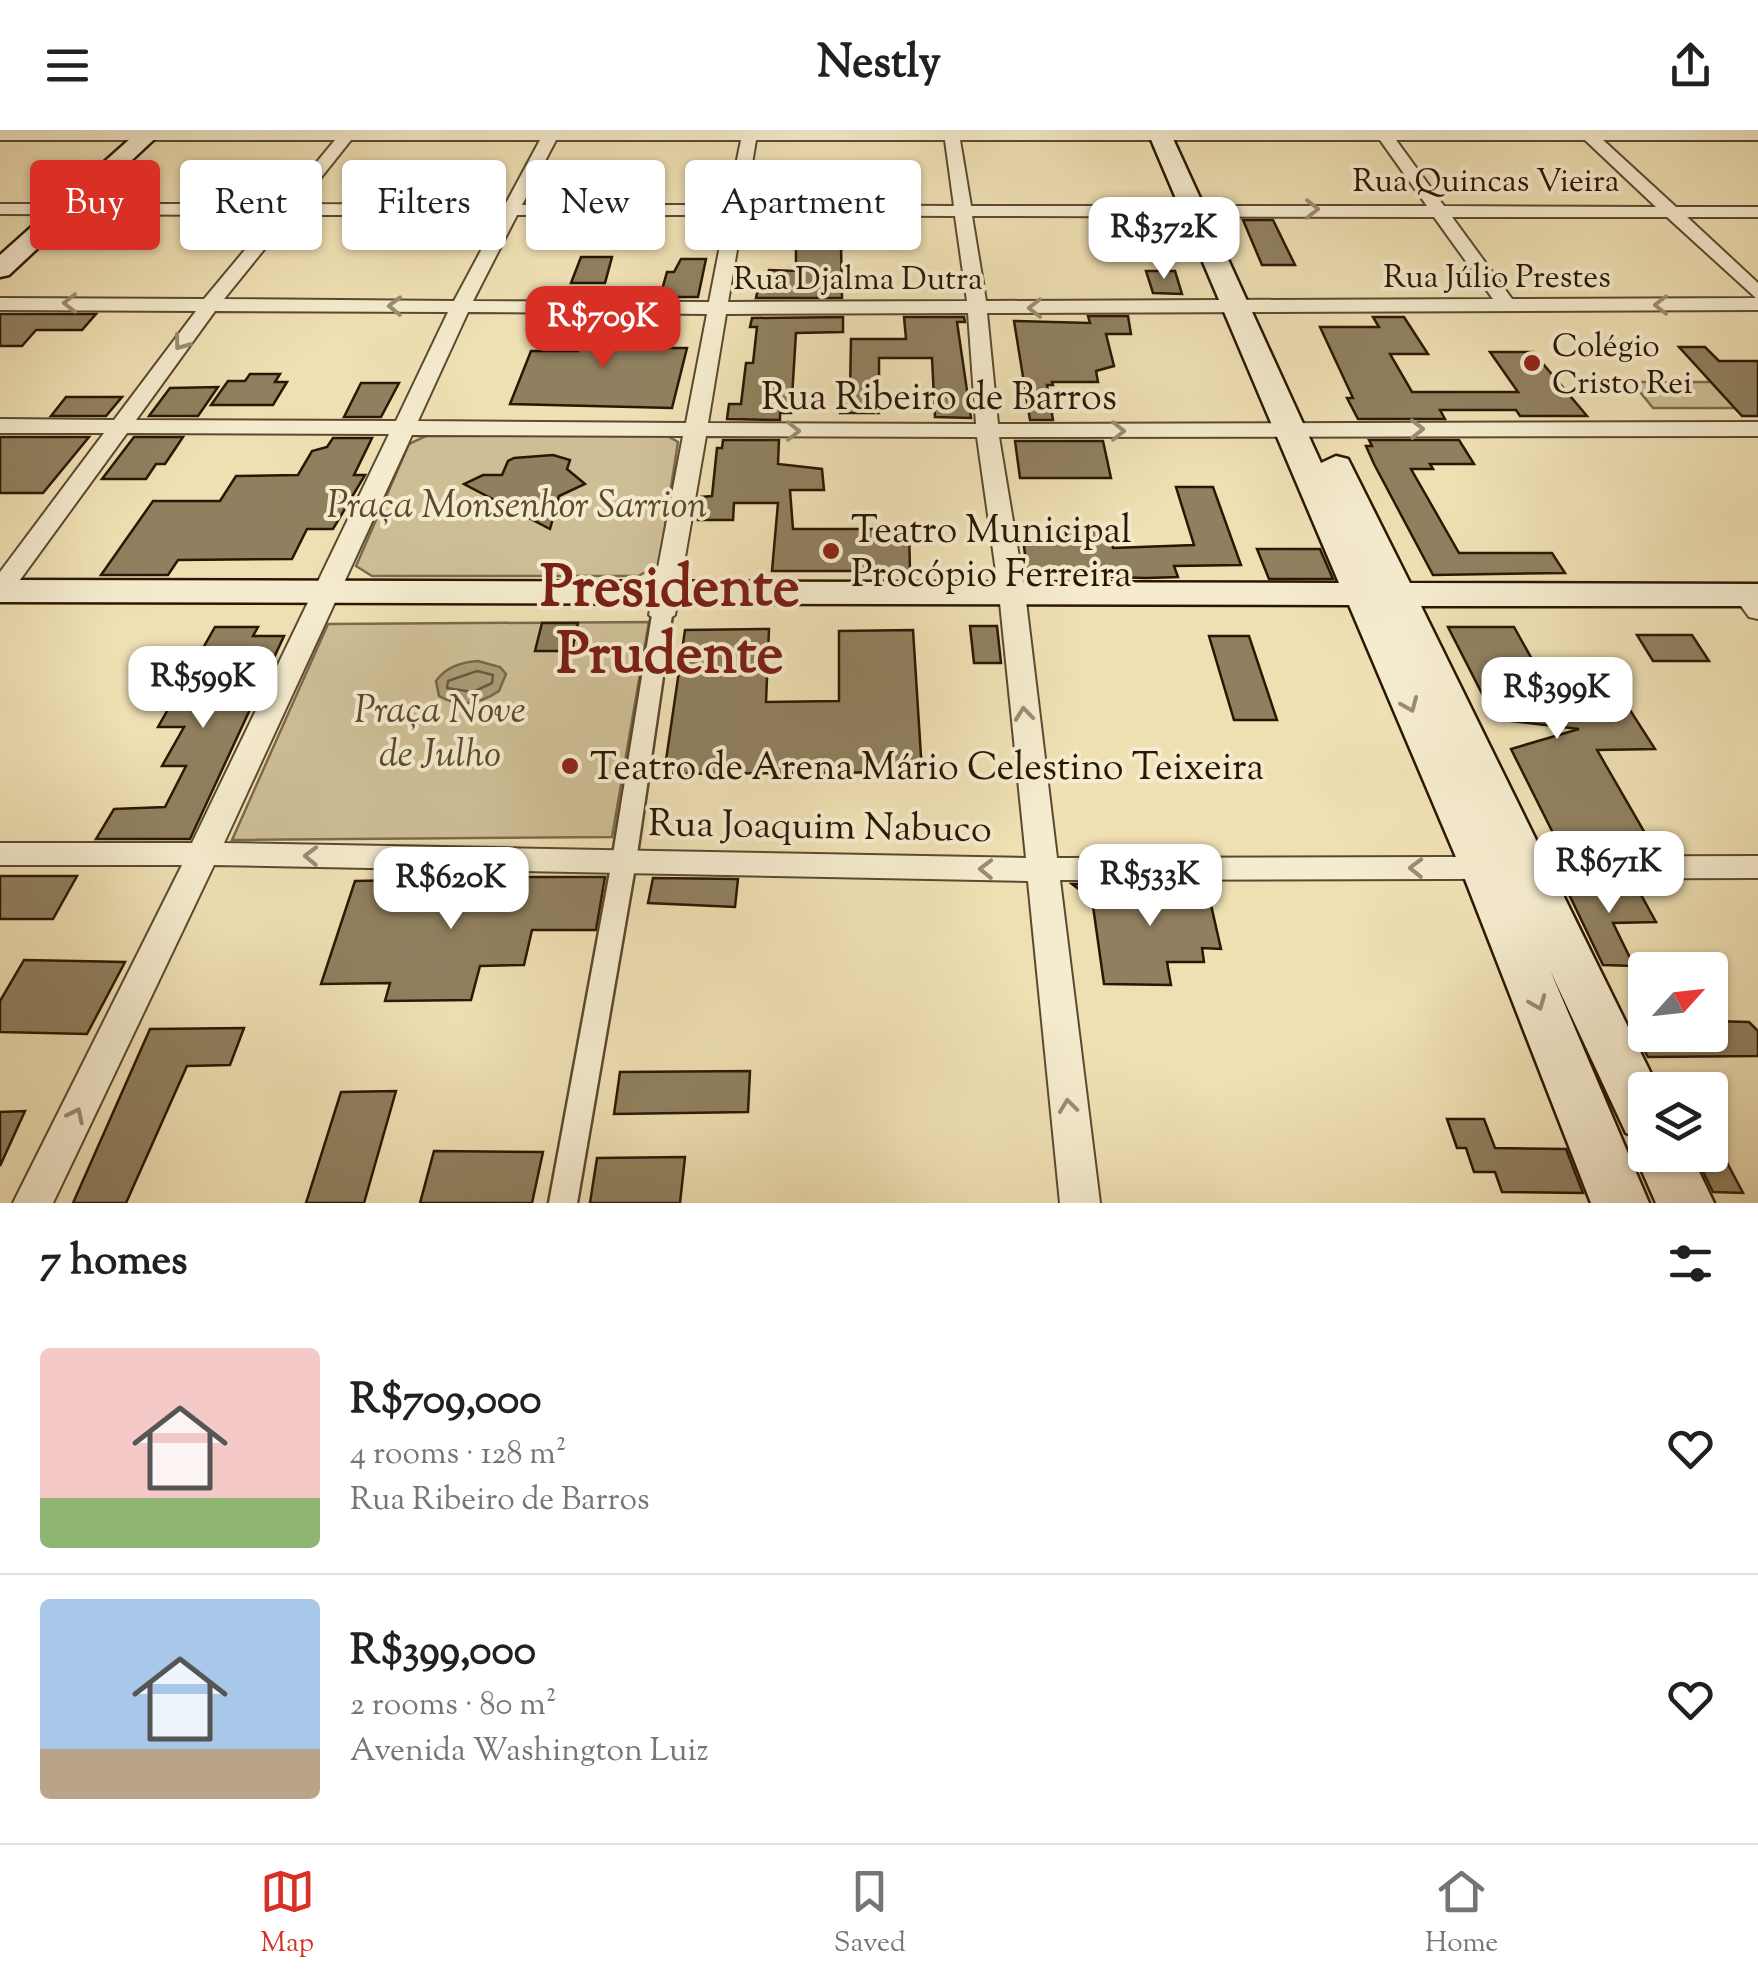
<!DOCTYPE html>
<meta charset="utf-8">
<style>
:root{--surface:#fff;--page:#f6f6f6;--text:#202124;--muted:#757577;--line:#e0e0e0;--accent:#d93025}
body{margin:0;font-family:"Sorts Mill Goudy",serif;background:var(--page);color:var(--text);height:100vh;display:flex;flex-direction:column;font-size:38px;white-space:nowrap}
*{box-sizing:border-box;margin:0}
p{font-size:32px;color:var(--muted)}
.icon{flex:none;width:55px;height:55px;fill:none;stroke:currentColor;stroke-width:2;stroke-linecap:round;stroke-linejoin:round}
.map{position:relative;height:1073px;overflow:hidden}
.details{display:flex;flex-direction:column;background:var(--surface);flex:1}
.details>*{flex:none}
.banner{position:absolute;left:30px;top:30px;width:1000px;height:90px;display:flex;gap:20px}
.needle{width:65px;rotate:63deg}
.tools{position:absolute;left:1628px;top:822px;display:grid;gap:20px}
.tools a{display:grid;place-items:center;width:100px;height:100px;border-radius:10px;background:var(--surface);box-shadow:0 2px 8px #0004;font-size:50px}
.price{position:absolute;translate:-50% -85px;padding:0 22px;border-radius:20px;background:#fff;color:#222;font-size:32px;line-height:65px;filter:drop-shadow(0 2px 5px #0008)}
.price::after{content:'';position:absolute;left:50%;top:60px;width:30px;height:22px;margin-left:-15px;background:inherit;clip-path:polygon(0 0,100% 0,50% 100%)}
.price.on{background:var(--accent);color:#fff}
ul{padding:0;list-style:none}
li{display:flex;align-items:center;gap:30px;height:250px;padding:0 40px}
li+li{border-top:2px solid var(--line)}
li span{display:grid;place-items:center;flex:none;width:280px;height:200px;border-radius:10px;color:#555}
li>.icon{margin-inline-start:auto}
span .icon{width:120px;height:120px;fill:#fffc;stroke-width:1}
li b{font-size:42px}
h2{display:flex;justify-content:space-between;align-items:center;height:120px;padding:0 40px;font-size:42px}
.pill{padding:0 35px;border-radius:10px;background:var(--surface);box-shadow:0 2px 8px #0004;font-size:35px;line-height:90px}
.pill.on{background:var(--accent);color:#fff}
header{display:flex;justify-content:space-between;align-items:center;height:130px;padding:0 40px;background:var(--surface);font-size:45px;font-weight:700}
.tab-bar{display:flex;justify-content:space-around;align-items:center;height:140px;border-top:2px solid var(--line);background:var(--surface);font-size:28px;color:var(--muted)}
.tab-bar a{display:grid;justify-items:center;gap:5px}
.tab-bar .on{color:var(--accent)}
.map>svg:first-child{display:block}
.green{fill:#cebe96;stroke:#7c6a4c;stroke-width:2.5}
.water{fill:#ac9c78;stroke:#786749;stroke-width:2.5}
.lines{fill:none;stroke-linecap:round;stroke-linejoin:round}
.shore{stroke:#6b5a3e;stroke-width:2.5}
.building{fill:#90805f;stroke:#2a1703;stroke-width:2.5}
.pedestrian-casing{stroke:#5b492f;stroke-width:5}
.minor-casing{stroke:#5b492f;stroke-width:4}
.secondary-casing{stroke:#2a1703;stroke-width:5}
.pedestrian{fill:#f5ebce;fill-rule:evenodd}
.minor{fill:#f5ebce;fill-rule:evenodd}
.secondary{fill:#f5ebce;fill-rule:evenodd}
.oneway{stroke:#9a8c73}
.poi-dot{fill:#8f2418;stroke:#f5ebce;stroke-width:4}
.labels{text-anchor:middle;stroke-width:8;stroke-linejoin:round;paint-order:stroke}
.far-street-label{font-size:32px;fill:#2a1703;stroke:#f5ebce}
.far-poi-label{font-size:32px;fill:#2a1703;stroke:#f5ebce;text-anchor:start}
.street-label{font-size:38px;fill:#2a1703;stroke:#f5ebce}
.park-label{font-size:38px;font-style:italic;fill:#5b492f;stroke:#f5ebce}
.poi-label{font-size:38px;fill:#2a1703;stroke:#f5ebce;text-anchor:start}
.town-label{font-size:58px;font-weight:bold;fill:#7a1f14;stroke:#f5ebce}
</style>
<header><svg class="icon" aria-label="menu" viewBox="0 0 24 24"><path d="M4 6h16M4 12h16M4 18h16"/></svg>Nestly<svg class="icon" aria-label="share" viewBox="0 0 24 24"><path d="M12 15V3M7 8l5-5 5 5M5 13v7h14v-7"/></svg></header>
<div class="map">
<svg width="1758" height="1073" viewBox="0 0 1758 1073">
<rect width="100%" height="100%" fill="#efe0b4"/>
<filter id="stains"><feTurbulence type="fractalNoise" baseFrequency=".002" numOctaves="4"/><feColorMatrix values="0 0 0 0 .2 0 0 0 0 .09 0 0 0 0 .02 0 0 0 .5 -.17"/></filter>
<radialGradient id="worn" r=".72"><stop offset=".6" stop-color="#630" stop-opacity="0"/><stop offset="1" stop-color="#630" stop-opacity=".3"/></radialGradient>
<g class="green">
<path d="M1632,252H1711L1735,278H1653Z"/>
<path d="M432,303H662L678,312L659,435L638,446H372L356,436L409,314Z"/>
<path d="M649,492L612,707L232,710L328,494Z"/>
</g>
<path class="water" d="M478,531L500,537L506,544L499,561C480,574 459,578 439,566L436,551C446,537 460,532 478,531Z"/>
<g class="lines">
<path class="shore" d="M477,541L493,545L492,553L473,562L447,558L448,551Z"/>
</g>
<g class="building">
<path d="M1243,90H1273L1295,135H1262Z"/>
<path d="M800,113H841L842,168H756L758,158H765L769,140L796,141V117Z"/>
<path d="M581,127H612L605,153H571Z"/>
<path d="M681,129H706L698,167H660L667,142H674Z"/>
<path d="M1146,141H1175L1182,164L1153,163Z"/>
<path d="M0,184H96L82,200H36L22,216H0Z"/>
<path d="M1088,186H1128L1131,204H1106L1114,236L1096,241L1098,252H1052L1053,255H1047L1053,290H1030L1014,191L1090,193Z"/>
<path d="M589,187H641L633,218H687L672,278L510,274L531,221H578Z"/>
<path d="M843,187V202L796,203L791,283H780V290L727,289L729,274H741L746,233H753L757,197H750L752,188Z"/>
<path d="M904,187H964L965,192H957L971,288L935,287L932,228H879V283H840L841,263H850L851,209H906Z"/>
<path d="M1373,187H1404L1428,224H1390L1412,262H1518L1490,222H1533L1587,286H1520L1516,280H1440L1445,289H1358L1347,268H1353L1320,197H1379Z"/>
<path d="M1679,217H1705L1719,231H1758V286H1742Z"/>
<path d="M250,244H280L275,252H287L273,275H211L228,251H245Z"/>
<path d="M361,253H399L381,287H344Z"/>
<path d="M218,257L198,286H149L170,258Z"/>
<path d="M66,267H122L106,286H51Z"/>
<path d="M0,307H89L43,363H0Z"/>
<path d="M134,307H183L165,334H156L146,349H102Z"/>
<path d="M333,308H372L354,345H365L333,399H307L292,429L178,430L168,445H101L153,371H220L236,346L298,345L312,321L327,317Z"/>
<path d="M723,310H779L778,334L822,339L824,360H790L793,399H909L910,441H772L778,373H734L733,390H698L701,367L712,366L717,318H722Z"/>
<path d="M1369,310H1459L1474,334H1430L1433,339H1411L1459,423H1552L1565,443L1433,445L1374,334L1366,316H1372Z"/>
<path d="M1015,311H1103L1111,348H1020Z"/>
<path d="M553,325L570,330L567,339L585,354L559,366L550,399L464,354L483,345H502L508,331L514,328Z"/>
<path d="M1176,357H1213L1241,435L1174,436L1178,447L1146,448L1073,446L1072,439H1027L1023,409H1067L1065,398H1109L1113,418L1194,415Z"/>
<path d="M1257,419H1320L1333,449H1269Z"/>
<path d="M542,493H578L572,521H535Z"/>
<path d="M970,496H997L1001,533H974Z"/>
<path d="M215,497H258L253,506H284L190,709H96L114,679L165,677L186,636H162L184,597H158Z"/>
<path d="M1448,497H1514L1561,581L1630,580L1655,619L1597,620L1649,710H1611L1618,723H1583L1590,710H1565L1563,705H1554L1511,619L1579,599L1495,589Z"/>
<path d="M769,499L766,572L839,571V501L913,500L922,642L664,644L685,500Z"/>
<path d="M1637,505H1692L1709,531H1653Z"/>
<path d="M1209,506H1249L1277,590H1234Z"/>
<path d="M0,746H77L53,789H0Z"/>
<path d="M513,747H605L596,800H532L524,835L480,836L471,870L385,871L390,853L321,854L355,751L408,750L405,760L510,759Z"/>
<path d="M653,748L738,749L735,777L648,773Z"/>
<path d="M1634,752L1656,792L1613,793L1634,836L1603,835L1564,754Z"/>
<path d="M1206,753L1221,819L1202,818L1204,832H1167L1171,855L1104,854L1092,769L1072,754Z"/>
<path d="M24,830L125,832L87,904L0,902V871Z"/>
<path d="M1710,891L1749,892L1758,901V926L1648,927L1636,905H1710Z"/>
<path d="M244,898L230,935L187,936L126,1073H73L150,899Z"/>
<path d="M750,941L748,982L614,984L620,942Z"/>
<path d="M396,961L364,1073H306L341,962Z"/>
<path d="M25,981L0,1036V982Z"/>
<path d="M1447,989H1484L1495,1018L1566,1019L1583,1063L1502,1062L1495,1042H1474L1466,1018H1457Z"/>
<path d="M434,1021L543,1022L532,1073H420Z"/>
<path d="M1695,1025H1723L1743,1063L1713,1062Z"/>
<path d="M685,1027L680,1073H590L597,1028Z"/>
</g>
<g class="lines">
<g class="pedestrian-casing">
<path id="pedestrian" d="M662,479L672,485L636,731L577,1073H549L612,731L652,485Z"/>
</g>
<g class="minor-casing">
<g id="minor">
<path d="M0,0H1758V10H1603L1676,77H1758V87H1687L1758,153V180L987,183L998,294L1758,292V306L999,307L1025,463L1057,728L1758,726V748L1060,750L1100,1073H1060L1028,751L214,735L53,1073H13L182,735H0V713H192L389,304L127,303L9,465L0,468V442L104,303H0V289L114,290L196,181L0,180V168L204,169L274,85L0,84V74H282L335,10H0ZM351,10H540L505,75L300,74ZM556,10H741L728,75H522ZM756,10H945L954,76L745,75ZM960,10H1380L1427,76H971ZM1396,10H1585L1656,77L1444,76ZM292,85H500L454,171L224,169ZM517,85H726L709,172L473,171ZM743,85L955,86L967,171L728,172ZM972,86L1434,87L1493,169L986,171ZM1452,87H1667L1756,168L1512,169ZM215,181L448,182L396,291L136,290ZM468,182L707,184L686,293L418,291ZM968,183L976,294L708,293L726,184ZM412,305L683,306L649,485L662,493L675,485L706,306L977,307L999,463L1026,728L224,713Z"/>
<path d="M1746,457L1758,463V489L1749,487L1733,465Z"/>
</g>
</g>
<g class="secondary-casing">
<g id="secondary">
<path d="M140,0H164L9,145L0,147V125Z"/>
<path d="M1147,0H1169L1321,333L1336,326L1348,329L1410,453L1758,454V476H1421L1659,960H1645V1025H1691L1714,1073H1656L1635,1025L1643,1009L1626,1003L1550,840L1649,1073H1591L1461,739L1349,475L0,472V450L1339,453Z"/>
</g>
</g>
<use href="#pedestrian" class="pedestrian"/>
<use href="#minor" class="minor"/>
<use href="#secondary" class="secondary"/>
</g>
<defs><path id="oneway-chevron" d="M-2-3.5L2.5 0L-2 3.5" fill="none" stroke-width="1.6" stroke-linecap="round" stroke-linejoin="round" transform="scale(2.5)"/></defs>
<g class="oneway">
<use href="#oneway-chevron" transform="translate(1312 79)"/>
<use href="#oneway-chevron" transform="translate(70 173) rotate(180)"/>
<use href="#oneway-chevron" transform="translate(1661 175) rotate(180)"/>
<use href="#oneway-chevron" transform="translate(395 176) rotate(-179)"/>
<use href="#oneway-chevron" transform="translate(1035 178) rotate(-180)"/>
<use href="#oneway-chevron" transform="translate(181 213) rotate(127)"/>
<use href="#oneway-chevron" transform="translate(1417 299) rotate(-1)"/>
<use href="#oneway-chevron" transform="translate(793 301)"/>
<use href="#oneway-chevron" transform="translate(1118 301)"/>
<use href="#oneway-chevron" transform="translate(1410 575) rotate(67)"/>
<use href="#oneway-chevron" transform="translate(1024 584) rotate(-96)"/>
<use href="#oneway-chevron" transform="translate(311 726) rotate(-179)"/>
<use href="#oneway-chevron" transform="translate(1416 738) rotate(-179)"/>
<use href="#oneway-chevron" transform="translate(986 739) rotate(-179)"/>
<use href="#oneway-chevron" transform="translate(1538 873) rotate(68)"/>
<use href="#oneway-chevron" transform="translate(1068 976) rotate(-97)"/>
<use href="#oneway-chevron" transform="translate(76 985) rotate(-64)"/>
</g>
<g class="poi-dot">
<circle cx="1532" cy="233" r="10"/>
<circle cx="831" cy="421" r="10"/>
<circle cx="570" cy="636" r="10"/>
</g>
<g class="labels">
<g class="far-street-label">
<text x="1486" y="61">Rua Quincas Vieira</text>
<text x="1497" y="157">Rua Júlio Prestes</text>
<text x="858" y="159">Rua Djalma Dutra</text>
</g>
<g class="far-poi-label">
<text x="1552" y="226">Colégio<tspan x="1552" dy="37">Cristo Rei</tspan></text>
</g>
<g class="street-label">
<text x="939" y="279">Rua Ribeiro de Barros</text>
<text transform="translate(820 695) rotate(1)" y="13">Rua Joaquim Nabuco</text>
</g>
<g class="park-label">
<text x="517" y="387">Praça Monsenhor Sarrion</text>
<text x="440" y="592">Praça Nove<tspan x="440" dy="44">de Julho</tspan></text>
</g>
<g class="poi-label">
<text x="851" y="412">Teatro Municipal<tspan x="851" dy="44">Procópio Ferreira</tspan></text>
<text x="590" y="649">Teatro de Arena Mário Celestino Teixeira</text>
</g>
<g class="town-label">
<text x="670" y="475">Presidente<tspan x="670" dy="67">Prudente</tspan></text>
</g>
</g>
<rect width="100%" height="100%" filter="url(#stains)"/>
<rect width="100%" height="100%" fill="url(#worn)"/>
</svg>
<div class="tools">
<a><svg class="needle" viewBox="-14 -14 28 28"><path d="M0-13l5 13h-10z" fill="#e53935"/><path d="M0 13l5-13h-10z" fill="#757577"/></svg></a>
<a><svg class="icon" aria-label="layers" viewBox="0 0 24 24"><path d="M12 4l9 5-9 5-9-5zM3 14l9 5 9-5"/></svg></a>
</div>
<b class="price" style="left:1164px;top:152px">R$372K</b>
<b class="price on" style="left:603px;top:241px">R$709K</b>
<b class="price" style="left:203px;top:601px">R$599K</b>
<b class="price" style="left:1557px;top:612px">R$399K</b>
<b class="price" style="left:1609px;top:786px">R$671K</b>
<b class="price" style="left:1150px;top:799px">R$533K</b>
<b class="price" style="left:451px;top:802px">R$620K</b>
<div class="banner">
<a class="pill on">Buy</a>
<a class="pill">Rent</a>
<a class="pill">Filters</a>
<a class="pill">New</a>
<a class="pill">Apartment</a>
</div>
</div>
<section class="details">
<h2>7 homes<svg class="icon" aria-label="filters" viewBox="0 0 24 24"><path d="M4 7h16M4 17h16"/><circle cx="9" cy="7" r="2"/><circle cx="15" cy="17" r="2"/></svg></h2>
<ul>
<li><span style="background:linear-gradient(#f6c9c9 75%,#8fb573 0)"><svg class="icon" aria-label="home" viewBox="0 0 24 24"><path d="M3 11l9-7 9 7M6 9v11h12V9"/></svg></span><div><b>R$709,000</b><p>4 rooms · 128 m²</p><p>Rua Ribeiro de Barros</p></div><svg class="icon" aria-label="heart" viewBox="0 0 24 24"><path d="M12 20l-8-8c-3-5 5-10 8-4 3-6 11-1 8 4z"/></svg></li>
<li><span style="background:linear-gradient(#a9c7e8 75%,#b9a48a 0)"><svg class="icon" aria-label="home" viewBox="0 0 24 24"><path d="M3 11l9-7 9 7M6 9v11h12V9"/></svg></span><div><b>R$399,000</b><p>2 rooms · 80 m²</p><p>Avenida Washington Luiz</p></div><svg class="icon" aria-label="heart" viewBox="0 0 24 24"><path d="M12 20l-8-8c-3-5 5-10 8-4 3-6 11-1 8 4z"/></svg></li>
</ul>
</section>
<nav class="tab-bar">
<a class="on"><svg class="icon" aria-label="map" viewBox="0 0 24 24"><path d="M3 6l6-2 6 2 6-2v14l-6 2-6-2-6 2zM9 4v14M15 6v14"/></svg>Map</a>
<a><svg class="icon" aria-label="saved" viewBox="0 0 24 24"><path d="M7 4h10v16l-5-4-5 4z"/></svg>Saved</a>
<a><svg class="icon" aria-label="home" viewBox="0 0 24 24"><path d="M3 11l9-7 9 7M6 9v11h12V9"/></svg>Home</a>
</nav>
